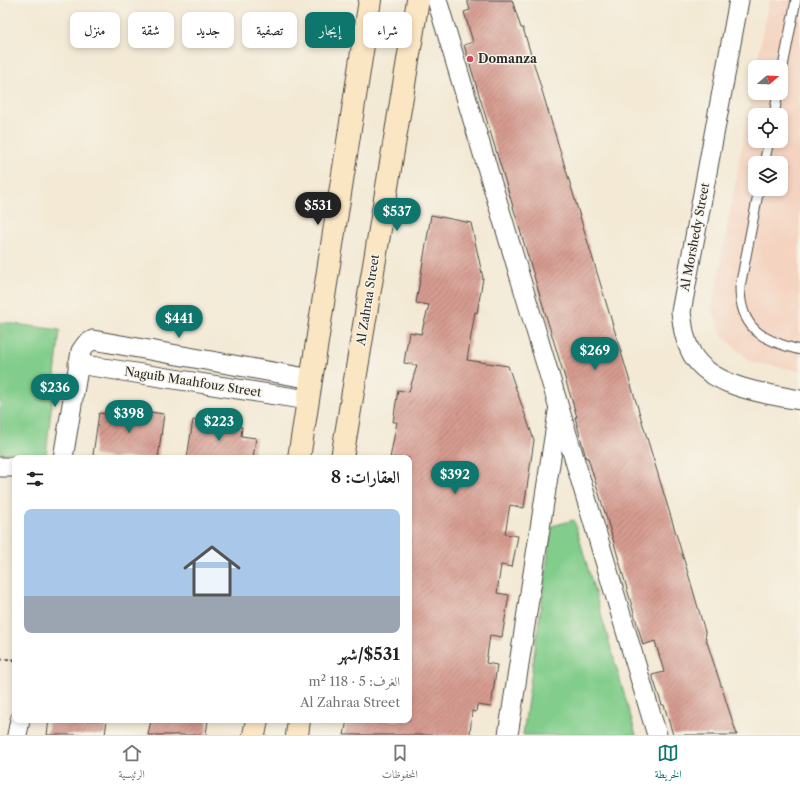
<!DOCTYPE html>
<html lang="ar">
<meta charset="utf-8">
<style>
:root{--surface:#fff;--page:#f2f2f2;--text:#222;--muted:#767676;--line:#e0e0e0;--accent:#0f766e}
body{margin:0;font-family:"Libre Caslon Text",Amiri,serif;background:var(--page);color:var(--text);direction:rtl;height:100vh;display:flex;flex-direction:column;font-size:15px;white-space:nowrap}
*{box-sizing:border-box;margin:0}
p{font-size:13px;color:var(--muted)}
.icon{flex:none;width:22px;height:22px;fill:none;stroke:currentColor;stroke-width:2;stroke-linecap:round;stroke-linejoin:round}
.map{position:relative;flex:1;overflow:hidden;direction:ltr}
.side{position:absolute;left:12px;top:455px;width:400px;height:268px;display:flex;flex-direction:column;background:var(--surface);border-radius:8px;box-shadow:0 2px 6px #0003;direction:rtl}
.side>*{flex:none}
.top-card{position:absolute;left:12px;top:12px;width:400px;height:36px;direction:rtl;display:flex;gap:8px}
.needle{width:26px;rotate:71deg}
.tools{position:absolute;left:748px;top:60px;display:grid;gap:8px}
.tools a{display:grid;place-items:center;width:40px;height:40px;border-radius:8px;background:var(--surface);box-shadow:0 2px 6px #0003;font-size:20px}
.price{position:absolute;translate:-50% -34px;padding:0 9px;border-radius:14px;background:var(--accent);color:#fff;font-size:13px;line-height:26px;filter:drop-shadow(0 1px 2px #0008)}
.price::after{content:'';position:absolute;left:50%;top:24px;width:12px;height:9px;margin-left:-6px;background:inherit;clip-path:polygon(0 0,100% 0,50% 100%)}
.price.active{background:#222;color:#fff}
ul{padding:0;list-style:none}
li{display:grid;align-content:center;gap:8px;height:212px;padding:0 12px}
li+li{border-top:1px solid var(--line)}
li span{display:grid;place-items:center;height:124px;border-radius:8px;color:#555}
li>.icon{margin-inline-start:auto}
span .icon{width:72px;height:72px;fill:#fffc;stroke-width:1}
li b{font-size:17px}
h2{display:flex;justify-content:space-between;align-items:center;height:48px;padding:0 12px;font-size:17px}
.pill{padding:0 14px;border-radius:8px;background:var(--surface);box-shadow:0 2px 6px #0003;font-size:14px;line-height:36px}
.pill.active{background:var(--accent);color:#fff}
.dock{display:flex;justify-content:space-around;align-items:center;height:56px;border-top:1px solid var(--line);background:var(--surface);font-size:11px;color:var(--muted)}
.dock a{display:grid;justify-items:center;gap:2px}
.dock .active{color:var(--accent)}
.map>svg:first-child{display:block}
.built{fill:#f4d3c0;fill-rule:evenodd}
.garden{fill:#82cd8b;stroke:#567c5b}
.building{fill:url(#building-hatch)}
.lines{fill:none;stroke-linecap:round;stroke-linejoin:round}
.service-casing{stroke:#494844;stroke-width:11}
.minor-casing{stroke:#494844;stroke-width:21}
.secondary-casing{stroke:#494844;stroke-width:24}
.path{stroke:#494844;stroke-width:2.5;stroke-dasharray:3 3;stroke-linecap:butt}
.service{stroke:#fff;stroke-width:9}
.minor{stroke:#fff;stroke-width:19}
.secondary{stroke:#fbe6c4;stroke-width:22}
.poi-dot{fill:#d1495b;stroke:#f7f3e8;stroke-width:1.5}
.labels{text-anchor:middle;stroke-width:3;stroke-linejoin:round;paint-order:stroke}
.poi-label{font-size:12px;font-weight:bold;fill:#2b2b2b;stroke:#f7f3e8;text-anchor:start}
.street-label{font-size:12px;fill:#2b2b2b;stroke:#f7f3e8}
</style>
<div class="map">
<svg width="800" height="735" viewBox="0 0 800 735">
<defs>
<pattern id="building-hatch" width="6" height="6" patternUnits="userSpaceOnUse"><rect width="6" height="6" fill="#d69b90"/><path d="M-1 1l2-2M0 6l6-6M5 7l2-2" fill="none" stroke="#ae7f76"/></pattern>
</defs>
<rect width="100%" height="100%" fill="#f7f3e8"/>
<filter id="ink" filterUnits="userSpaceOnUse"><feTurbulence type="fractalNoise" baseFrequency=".025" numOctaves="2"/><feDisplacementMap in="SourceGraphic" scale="8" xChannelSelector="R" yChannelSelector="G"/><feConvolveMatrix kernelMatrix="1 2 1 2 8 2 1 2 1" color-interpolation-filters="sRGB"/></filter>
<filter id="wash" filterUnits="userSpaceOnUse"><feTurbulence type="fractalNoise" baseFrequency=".012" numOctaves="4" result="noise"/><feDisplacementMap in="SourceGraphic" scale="16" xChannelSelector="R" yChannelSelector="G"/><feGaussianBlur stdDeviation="0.9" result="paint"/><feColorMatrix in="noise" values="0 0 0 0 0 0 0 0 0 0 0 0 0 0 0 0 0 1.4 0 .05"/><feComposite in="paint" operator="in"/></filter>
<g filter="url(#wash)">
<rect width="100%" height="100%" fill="#f3e9d4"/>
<path class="built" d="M769,0H800V371L751,362L723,337L712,310L755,75V93H781V67H756ZM755,115H781V141H755ZM755,163H781V189H755Z"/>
<g class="garden">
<path d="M0,322L60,330L46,455L0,453Z"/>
<path d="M574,520L636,735H523L552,526Z"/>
</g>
<g id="blocks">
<g class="building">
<path d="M467,0H512L521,28H523L690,580L706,635L705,636L737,735H673L664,705H662L652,675L664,672L655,641L643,645L612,536L588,458H586L575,417H577L557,352L464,45L473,42L464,12L470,10Z"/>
<path d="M431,215L471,223L483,278L477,313L475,312L467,360L508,366L534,440L524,508L510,505L505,534L518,536L512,567L501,565L497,593L509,595L502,637L490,635L486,663L497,665L491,707L477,705L476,712L472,711L470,735H344L347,720H409V458H390L397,422H393L398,390L409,392L417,365L404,363L409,332L421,334L429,305L416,303Z"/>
<path d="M115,407L164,414L158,458H110L93,455L99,413L114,415Z"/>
<path d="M193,420L242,427L241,436L256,438L253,458H187Z"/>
<path d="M49,720H107L105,735H47Z"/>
<path d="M151,720H208L206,735H148Z"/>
</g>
</g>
</g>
<g filter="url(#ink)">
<use href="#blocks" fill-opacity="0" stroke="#494844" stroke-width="1"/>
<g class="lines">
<g class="service-casing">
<g id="service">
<path d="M781,77L796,0"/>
<path d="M774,115L778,93"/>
<path d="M764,163L769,141"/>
<path d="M759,189L740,287C740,329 763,341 800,350"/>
</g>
</g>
<g class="minor-casing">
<g id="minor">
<path d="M437,0L657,735"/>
<path d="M739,0L681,312C683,326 684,340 692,354C711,387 766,394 800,400"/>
<path d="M78,364L308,400"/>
<path d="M63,458L81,351L86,344L93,340L312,379"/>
<path d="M0,467H15"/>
<path d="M17,735L20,720"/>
<path d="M508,735L558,412"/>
</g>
</g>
<g class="secondary-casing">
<g id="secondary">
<path d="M299,458L370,0"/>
<path d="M342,458L418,0"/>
<path d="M254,735L257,720"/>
<path d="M297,735L299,720"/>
</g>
</g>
<path class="path" d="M0,659L15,660"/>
<use href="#service" class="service"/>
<use href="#minor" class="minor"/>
<use href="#secondary" class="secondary"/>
</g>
</g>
<circle class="poi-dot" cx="470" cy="59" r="4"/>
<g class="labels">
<g class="poi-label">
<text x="478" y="63">Domanza</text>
</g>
<g class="street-label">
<text transform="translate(695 237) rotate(-79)" y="4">Al Morshedy Street</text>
<text transform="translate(368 300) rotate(-81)" y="4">Al Zahraa Street</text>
<text transform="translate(193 382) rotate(9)" y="4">Naguib Maahfouz Street</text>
</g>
</g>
</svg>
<div class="tools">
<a><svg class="needle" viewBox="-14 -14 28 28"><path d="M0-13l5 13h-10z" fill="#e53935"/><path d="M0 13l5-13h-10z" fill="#767676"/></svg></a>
<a><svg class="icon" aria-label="locate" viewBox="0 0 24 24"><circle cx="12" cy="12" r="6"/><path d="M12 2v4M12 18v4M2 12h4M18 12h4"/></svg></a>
<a><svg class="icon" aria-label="layers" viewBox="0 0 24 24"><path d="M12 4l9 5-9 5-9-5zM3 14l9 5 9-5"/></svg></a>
</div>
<b class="price active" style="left:318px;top:226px">$531</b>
<b class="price" style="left:397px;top:232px">$537</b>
<b class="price" style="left:179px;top:339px">$441</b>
<b class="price" style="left:595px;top:371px">$269</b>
<b class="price" style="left:55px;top:408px">$236</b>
<b class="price" style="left:129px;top:434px">$398</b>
<b class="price" style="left:219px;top:442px">$223</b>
<b class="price" style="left:455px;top:495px">$392</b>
<div class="top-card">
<a class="pill">شراء</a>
<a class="pill active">إيجار</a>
<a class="pill">تصفية</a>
<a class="pill">جديد</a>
<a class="pill">شقة</a>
<a class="pill">منزل</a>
</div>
<section class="side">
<h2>العقارات: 8<svg class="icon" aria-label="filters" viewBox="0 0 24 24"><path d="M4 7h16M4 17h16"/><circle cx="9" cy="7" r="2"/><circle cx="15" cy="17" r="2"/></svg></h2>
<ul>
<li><span style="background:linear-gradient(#a9c7e8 70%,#9aa5b1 0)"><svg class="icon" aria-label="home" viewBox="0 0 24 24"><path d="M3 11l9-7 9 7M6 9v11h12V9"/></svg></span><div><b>$531/شهر</b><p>الغرف: 5 · 118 m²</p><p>Al Zahraa Street</p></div></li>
</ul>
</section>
</div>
<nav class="dock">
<a class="active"><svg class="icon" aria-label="map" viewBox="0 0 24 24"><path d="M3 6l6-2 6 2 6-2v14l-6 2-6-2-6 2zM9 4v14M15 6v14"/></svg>الخريطة</a>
<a><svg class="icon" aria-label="saved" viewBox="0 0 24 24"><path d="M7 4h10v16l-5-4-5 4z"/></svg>المحفوظات</a>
<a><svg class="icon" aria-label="home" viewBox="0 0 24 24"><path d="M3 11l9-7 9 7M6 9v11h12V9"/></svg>الرئيسية</a>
</nav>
